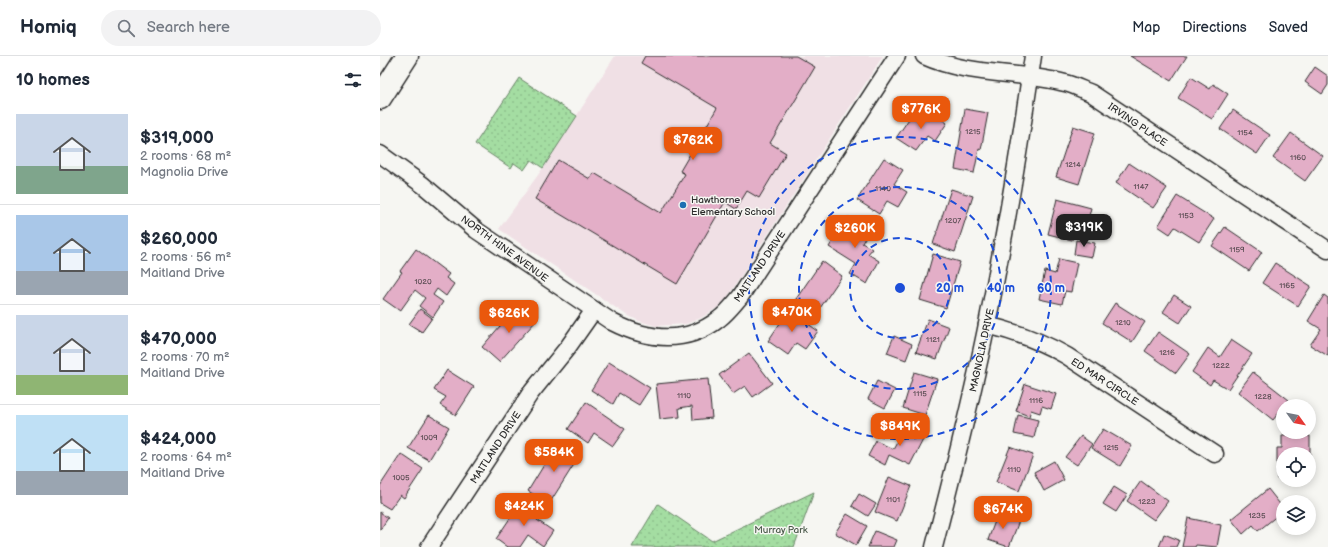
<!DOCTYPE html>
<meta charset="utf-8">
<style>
:root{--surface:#fff;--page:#f2f2f3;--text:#1f2937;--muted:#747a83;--line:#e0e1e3;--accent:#ea580c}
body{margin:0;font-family:"Balsamiq Sans",sans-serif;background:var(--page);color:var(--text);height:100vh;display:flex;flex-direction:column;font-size:15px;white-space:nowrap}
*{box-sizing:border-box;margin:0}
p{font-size:13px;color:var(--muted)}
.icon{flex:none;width:22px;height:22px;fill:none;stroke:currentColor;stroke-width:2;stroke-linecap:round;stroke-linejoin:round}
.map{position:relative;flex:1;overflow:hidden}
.side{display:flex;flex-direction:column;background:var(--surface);width:380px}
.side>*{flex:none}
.needle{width:26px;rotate:123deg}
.buttons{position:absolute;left:896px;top:343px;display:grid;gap:8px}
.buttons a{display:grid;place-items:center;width:40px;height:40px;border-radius:50%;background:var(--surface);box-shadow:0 2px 10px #0003;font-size:20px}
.price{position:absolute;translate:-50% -34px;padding:0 9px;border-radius:8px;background:var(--accent);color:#fff;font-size:13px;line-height:26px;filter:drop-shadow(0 1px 2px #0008)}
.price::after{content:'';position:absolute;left:50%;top:24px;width:12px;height:9px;margin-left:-6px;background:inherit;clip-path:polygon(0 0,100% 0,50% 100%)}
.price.active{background:#222;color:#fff}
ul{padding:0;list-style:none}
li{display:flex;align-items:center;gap:12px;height:100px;padding:0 16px}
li+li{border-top:1px solid var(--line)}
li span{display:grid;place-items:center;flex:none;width:112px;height:80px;border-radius:0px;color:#555}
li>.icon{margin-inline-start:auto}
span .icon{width:48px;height:48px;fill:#fffc;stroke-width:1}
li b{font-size:17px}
h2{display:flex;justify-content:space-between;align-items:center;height:48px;padding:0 16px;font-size:17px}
header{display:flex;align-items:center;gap:24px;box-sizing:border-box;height:56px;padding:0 20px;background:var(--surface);border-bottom:1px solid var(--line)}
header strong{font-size:19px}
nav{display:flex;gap:22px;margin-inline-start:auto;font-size:14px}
.search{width:280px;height:36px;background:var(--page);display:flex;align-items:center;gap:10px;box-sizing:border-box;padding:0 14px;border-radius:22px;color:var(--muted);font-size:15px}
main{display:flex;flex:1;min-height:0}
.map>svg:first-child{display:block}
.built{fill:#f0e0e5}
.park{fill:url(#park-dots);stroke:#688466}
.building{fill:#e3aec7;stroke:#2b2b2b}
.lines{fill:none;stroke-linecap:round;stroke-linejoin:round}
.street-casing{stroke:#2b2b2b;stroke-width:19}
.secondary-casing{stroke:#2b2b2b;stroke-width:25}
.street{stroke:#f6f6f2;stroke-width:16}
.secondary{stroke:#f6f6f2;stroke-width:22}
.ring{fill:none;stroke:#1d4ed8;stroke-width:2;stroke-dasharray:7 5}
.poi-dot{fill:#1f6fb2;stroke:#f6f6f2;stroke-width:1.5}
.labels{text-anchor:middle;stroke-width:3;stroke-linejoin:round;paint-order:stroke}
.number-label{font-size:8px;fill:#594c52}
.street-label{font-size:10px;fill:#2b2b2b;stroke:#f6f6f2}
.poi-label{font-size:10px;fill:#2b2b2b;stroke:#f6f6f2;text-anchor:start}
.park-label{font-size:10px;fill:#495849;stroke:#f6f6f2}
.centre{fill:#1d4ed8;stroke:#f6f6f2;stroke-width:2}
.ring-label{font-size:12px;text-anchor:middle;font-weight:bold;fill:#1d4ed8;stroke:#f6f6f2;stroke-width:3;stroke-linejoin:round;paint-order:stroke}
</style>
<header>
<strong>Homiq</strong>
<div class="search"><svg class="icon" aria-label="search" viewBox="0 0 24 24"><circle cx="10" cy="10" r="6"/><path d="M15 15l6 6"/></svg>Search here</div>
<nav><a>Map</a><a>Directions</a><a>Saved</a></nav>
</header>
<main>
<section class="side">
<h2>10 homes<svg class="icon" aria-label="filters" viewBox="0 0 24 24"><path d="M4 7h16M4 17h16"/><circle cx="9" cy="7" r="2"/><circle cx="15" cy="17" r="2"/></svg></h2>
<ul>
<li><span style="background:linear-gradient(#c9d6e8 65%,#7fa58c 0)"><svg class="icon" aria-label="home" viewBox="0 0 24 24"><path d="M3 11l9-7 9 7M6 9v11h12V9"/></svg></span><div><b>$319,000</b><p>2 rooms · 68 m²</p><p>Magnolia Drive</p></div></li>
<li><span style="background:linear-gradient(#a9c7e8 70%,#9aa5b1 0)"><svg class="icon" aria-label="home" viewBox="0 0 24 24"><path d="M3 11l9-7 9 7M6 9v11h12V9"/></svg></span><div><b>$260,000</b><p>2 rooms · 56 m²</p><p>Maitland Drive</p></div></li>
<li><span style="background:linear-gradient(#c9d6e8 75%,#8fb573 0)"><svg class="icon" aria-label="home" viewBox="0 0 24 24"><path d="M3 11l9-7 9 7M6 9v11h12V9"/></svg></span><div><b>$470,000</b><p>2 rooms · 70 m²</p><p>Maitland Drive</p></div></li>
<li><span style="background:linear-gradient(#bfe0f5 70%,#9aa5b1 0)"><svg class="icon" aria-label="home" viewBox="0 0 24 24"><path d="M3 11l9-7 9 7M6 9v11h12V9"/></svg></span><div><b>$424,000</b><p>2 rooms · 64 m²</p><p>Maitland Drive</p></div></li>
</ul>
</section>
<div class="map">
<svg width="948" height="491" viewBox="0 0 948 491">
<defs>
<pattern id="park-dots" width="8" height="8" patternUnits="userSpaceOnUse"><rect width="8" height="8" fill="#a4dda2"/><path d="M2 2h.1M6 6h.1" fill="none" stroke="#8dbe8c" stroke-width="1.8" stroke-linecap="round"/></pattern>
</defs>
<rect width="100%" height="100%" fill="#f6f6f2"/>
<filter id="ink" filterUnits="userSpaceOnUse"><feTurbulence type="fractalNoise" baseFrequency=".025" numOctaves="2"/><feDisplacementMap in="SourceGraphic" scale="8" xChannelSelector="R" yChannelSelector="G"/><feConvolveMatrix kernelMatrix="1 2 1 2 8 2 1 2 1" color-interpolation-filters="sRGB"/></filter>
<g filter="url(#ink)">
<path class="built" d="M235,0H503L347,242L337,252L321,262L306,268L276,270L259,265L245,258L119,173L163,112Z"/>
<g class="park">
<path d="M139,22L197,60L163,112L151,104L144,114L134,107L131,112L95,88Z"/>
<path d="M434,436L414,491H252L278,448L332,485Z"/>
</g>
<g class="building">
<path d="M265,0H416L435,11L390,87L406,97L379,142L367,135L356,153L345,146L297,228L155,143L178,104L210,123L214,117L281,157L305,118L300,115L337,52L261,7Z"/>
<path d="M750,0H807L791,25Z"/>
<path d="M935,11L948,20V29L942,38L925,26Z"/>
<path d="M811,21L830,33L833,28L848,38L832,63L798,42Z"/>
<path d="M585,53L608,57L601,94L599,93L594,117L575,113Z"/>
<path d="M535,54L549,64L554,58L567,67L555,85L547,80L536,95L516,82Z"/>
<path d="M853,54L890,79L877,98L840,73Z"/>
<path d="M693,70L715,77L699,128L676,121Z"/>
<path d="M911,77L943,100L925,125L893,102Z"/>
<path d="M504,102L523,114L514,128L527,136L518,151L507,145L499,158L477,144Z"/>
<path d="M749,107L787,132L773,152L736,127Z"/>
<path d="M571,133L593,140L575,196L553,188Z"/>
<path d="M797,140L834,163L819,186L795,171L790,178L778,170Z"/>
<path d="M677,143L711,152L707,168L697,165L692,184L668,178Z"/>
<path d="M468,161L490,174L482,187L492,193L488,198L499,205L487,228L470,218L476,208L449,191Z"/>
<path d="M845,171L882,196L869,215L832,190Z"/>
<path d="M696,184L715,187L712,201L694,198Z"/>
<path d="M36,193L69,218L66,222L74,228L66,240L57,233L53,239L63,246L53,261L39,250L45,242L35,234L20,255L3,243L22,216L20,215Z"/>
<path d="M553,198L580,206L566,252L540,244Z"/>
<path d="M679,203L697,207L691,236L685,235L682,248L659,243L665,215L675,218Z"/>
<path d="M442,205L462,220L436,258L416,243Z"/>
<path d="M895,207L931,230L918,250L882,227Z"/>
<path d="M794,239L811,250L800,267L783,256Z"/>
<path d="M944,239L948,242V300L930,289L941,273L928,265Z"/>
<path d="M735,247L765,266L752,286L722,267Z"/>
<path d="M138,249L156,265L119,306L102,291Z"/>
<path d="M40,253L52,262L42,276L29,268Z"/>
<path d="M409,254L438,275L425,293L416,287L408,299L388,285Z"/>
<path d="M548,263L569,271L557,303L536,296Z"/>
<path d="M778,276L810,298L796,317L765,295Z"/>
<path d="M514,280L532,288L526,304L507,297Z"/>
<path d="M851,284L872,298L848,333L833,324L830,329L812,316L828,292L840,301Z"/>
<path d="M369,297L392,327L373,341L365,330L353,338L339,319Z"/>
<path d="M229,306L270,332L259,349L239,337L233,348L211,334Z"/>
<path d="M67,314L94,331L76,359L60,349L66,341L54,334Z"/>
<path d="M534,316L557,323L545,359L523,352Z"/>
<path d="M873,316L909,344L893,364L858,336Z"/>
<path d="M328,323L332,362L313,364L312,350L299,352L300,361L280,363L276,328Z"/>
<path d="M497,325L515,334L505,352L488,343Z"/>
<path d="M645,328L676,338L671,353L662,350L660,357L651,354L649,360L636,355Z"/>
<path d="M206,346L245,373L233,390L214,377L208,387L188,373Z"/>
<path d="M49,359L69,371L49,404L28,392Z"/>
<path d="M638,359L658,364L654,382L634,378Z"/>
<path d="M526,368L546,378L530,409L509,399L505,409L488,400L496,385L513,393Z"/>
<path d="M723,373L752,390L740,410L711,392Z"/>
<path d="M701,380L712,388L697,409L685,401Z"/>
<path d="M902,380H930V423L929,398H903V423H897V392H902Z"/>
<path d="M178,386L200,399L169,448L148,435Z"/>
<path d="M630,391L653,399L639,435L616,426Z"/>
<path d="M21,398L43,413L24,442L20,439L10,453L0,447V430Z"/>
<path d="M674,405L684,424L664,435L654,416Z"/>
<path d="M509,421L531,430L517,465L495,456Z"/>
<path d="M761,425L788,445L774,464L747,445Z"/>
<path d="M734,431L747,439L736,456L723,448Z"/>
<path d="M888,433L903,452V455L878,475L873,469L863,478L851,463Z"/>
<path d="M479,438L496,448L488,460L472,450Z"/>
<path d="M143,443L163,456L157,464L173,475L163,490L148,479L140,491H127L116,483Z"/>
<path d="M0,456L8,462L0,474Z"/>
<path d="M618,457L639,465L629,491L608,484Z"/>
<path d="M467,458L487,470L476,489L455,477Z"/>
<path d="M808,462L841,469L837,491L816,489L815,491H802Z"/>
<path d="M495,475L517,484L514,491H488Z"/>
<path d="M784,478L799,484L796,491H779Z"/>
</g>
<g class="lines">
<g class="street-casing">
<g id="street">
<path d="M544,0C588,20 639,15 685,27C694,29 703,34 711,37L948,194"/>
<path d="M0,98L43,129L96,174L232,266C267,284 306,289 339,263C347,257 353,249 360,241L517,0"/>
<path d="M607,269C636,276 661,285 687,300L835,398"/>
<path d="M49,491L150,338L188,291L214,254"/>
<path d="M554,491C573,417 592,343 607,268C625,179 640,90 653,0"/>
</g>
</g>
<g class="secondary-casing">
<path id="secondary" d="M0,42L27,0"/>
</g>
<use href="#street" class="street"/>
<use href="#secondary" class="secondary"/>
</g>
</g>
<g class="ring">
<circle cx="520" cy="232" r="50"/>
<circle cx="520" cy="232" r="101"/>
<circle cx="520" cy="232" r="151"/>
</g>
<circle class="poi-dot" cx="303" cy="149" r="4"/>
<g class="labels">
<g class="number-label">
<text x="593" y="78">1215</text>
<text x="865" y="79">1154</text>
<text x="918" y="104">1160</text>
<text x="693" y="111">1214</text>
<text x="761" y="133">1147</text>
<text x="503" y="135">1140</text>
<text x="806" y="162">1153</text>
<text x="573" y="167">1207</text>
<text x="857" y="196">1159</text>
<text x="43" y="228">1020</text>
<text x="907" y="232">1165</text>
<text x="743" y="269">1210</text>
<text x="553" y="286">1121</text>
<text x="787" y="299">1216</text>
<text x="841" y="312">1222</text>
<text x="540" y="340">1115</text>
<text x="304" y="342">1110</text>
<text x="883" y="343">1228</text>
<text x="656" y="347">1116</text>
<text x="49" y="384">1009</text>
<text x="731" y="394">1215</text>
<text x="634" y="416">1110</text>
<text x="21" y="424">1005</text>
<text x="513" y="446">1101</text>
<text x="767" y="448">1223</text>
<text x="877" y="462">1235</text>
</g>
<g class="street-label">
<text transform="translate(758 68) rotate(34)" y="4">IRVING PLACE</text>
<text transform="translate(125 192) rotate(36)" y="4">NORTH HINE AVENUE</text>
<text transform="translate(379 210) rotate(-56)" y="4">MAITLAND DRIVE</text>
<text transform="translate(601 294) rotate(-78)" y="4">MAGNOLIA DRIVE</text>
<text transform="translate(725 325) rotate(33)" y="4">ED MAR CIRCLE</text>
<text transform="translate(115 391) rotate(-57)" y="4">MAITLAND DRIVE</text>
</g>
<g class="poi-label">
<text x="311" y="147">Hawthorne<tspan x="311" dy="12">Elementary School</tspan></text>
</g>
<g class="park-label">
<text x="401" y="477">Murray Park</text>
</g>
</g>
<circle cx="520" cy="232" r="6" class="centre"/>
<g class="ring-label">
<text x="570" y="236">20 m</text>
<text x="621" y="236">40 m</text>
<text x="671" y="236">60 m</text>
</g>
</svg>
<div class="buttons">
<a><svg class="needle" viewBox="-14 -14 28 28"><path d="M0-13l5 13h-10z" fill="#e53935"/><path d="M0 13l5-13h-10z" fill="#747a83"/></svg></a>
<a><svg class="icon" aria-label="locate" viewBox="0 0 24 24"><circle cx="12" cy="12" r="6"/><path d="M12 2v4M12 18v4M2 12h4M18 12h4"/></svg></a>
<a><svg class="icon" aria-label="layers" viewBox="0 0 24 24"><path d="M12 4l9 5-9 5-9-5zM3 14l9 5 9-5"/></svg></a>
</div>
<b class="price" style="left:541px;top:74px">$776K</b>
<b class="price" style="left:313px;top:105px">$762K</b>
<b class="price active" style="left:704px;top:192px">$319K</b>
<b class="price" style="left:475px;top:193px">$260K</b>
<b class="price" style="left:412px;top:277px">$470K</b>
<b class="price" style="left:129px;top:278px">$626K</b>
<b class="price" style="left:520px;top:391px">$849K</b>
<b class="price" style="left:174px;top:417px">$584K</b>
<b class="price" style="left:144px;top:471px">$424K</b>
<b class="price" style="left:623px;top:474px">$674K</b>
</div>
</main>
